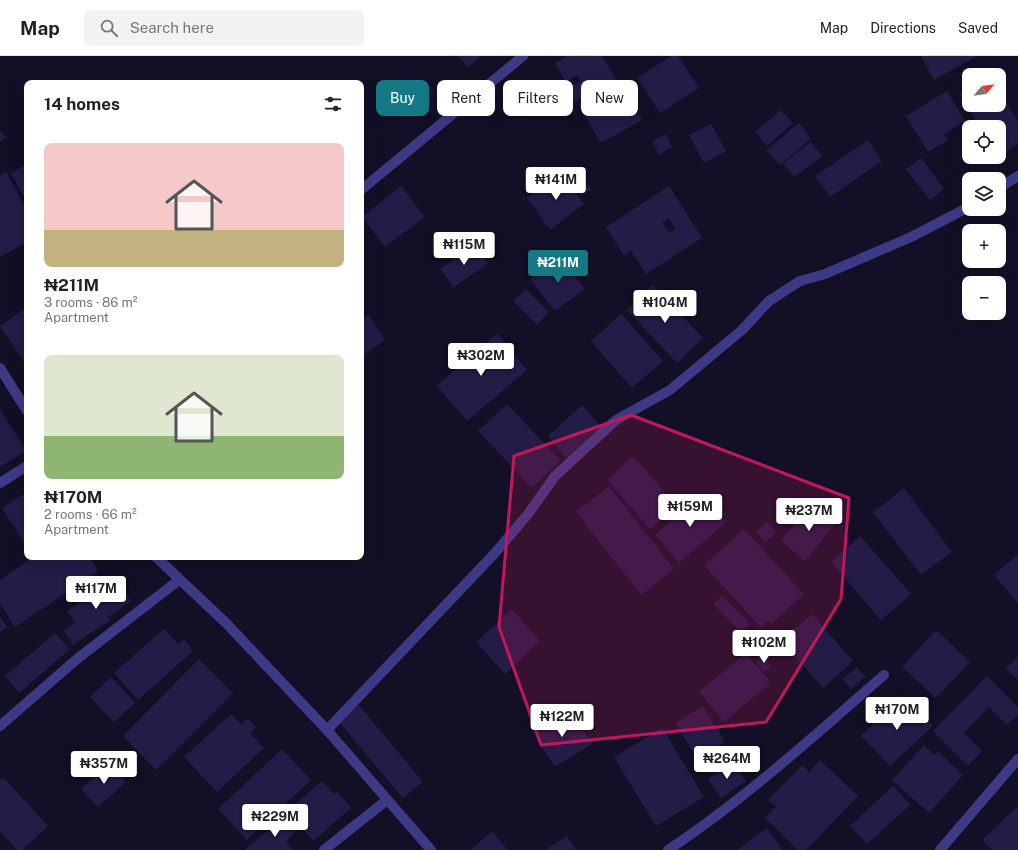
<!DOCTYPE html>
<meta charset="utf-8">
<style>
:root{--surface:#fff;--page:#f2f2f2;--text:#222;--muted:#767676;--line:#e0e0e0;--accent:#137a85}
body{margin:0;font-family:"Public Sans",sans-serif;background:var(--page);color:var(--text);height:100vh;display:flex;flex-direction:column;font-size:15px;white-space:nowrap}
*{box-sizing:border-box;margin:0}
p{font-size:13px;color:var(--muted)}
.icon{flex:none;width:22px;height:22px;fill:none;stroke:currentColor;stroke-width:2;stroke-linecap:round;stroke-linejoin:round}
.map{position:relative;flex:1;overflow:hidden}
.sheet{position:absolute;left:24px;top:24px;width:340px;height:480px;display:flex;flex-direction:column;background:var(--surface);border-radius:8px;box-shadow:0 4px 16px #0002}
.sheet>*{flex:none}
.guide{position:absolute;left:376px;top:24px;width:380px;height:36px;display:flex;gap:8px}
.needle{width:26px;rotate:62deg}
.fabs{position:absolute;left:962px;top:12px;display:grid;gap:8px}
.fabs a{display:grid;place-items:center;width:44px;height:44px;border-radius:8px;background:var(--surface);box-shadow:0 4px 16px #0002;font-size:20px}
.price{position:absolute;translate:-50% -34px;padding:0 9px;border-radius:4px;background:#fff;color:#222;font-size:13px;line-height:26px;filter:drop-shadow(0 1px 2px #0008)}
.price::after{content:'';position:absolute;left:50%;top:24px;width:12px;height:9px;margin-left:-6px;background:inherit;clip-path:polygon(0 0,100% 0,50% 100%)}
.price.on{background:var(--accent);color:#fff}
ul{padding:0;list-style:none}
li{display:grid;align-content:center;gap:8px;height:212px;padding:0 20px}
li span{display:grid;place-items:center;height:124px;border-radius:8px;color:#555}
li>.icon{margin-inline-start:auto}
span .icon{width:72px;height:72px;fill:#fffc;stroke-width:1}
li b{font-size:17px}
h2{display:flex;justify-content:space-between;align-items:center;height:48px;padding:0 20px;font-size:17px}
.tag{padding:0 14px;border-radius:8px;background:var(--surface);box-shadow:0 4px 16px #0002;font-size:14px;line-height:36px}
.tag.on{background:var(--accent);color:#fff}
header{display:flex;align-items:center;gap:24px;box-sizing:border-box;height:56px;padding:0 20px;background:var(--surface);border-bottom:1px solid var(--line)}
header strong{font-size:19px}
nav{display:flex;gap:22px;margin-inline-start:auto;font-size:14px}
.search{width:280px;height:36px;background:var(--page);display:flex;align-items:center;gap:10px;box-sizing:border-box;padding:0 14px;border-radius:8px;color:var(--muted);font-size:15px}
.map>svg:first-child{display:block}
.building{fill:#241b47;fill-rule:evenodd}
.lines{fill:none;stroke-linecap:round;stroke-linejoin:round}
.minor{stroke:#3d3a85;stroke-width:10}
.marked{fill:#c2185b;fill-opacity:0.2;stroke:#c2185b;stroke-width:3;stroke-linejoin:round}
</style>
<header>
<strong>Map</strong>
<div class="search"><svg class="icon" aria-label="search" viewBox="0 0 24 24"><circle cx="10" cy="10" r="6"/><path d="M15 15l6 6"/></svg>Search here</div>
<nav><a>Map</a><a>Directions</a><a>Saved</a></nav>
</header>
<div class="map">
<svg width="1018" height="794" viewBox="0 0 1018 794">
<rect width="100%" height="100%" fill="#130f26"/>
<g class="building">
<path d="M458,0H481L468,11Z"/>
<path d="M567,0H602L616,23L575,46L567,32L580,25L577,19L566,26L555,7Z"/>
<path d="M671,0H678L699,32L660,57L637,22Z"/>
<path d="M921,0H977L934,24Z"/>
<path d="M619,24L642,64L601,87L578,48Z"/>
<path d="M969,31V49H999V34L1018,65V88L999,100V71H980L959,38Z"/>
<path d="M947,35L965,65L944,78L948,84L928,96L906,60Z"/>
<path d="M781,54L793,67L767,90L755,76Z"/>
<path d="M799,67L811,83L780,109L767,94Z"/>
<path d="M711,68L726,95L704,107L689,79Z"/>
<path d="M0,74L6,82L0,86Z"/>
<path d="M666,78L672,91L659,99L652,85Z"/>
<path d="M868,84L882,105L830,141L815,120Z"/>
<path d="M811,86L822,100L794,121L783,107Z"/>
<path d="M921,102L944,133L930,144L906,113Z"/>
<path d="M27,108V146L11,117Z"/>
<path d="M577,110L591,134L581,140L566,116Z"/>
<path d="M6,116L27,154V186L0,201V120Z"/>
<path d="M561,116L584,148L550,174L527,142Z"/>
<path d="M401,130L425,161L385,191L362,161Z"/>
<path d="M669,130L702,182L646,218L631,195L624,200L606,171ZM669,162L675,173L669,177L662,166Z"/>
<path d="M475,188L488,207L454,231L440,213Z"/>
<path d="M560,200L585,233L555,255L530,223Z"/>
<path d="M653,229L703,282L677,307L627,254Z"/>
<path d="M526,233L549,256L537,269L513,245Z"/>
<path d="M27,251V310L0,270Z"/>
<path d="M621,258L663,305L632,332L591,285Z"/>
<path d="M369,259L385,284L361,301V264Z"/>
<path d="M497,278L527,314L467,365L437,330L458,311L454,307L464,297L468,302Z"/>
<path d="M507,348L561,405L532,432L478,375Z"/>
<path d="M582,349L601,371L566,402L548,380Z"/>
<path d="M0,353L26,395L0,411Z"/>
<path d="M633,400L677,450L650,473L607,424Z"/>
<path d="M609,430L674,513L641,539L576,456Z"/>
<path d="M904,432L952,496L921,519L873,456Z"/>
<path d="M27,436V491L2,452Z"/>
<path d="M701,438L726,466L679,507L655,479Z"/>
<path d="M814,446L837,466L805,505L781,485Z"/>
<path d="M768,466L776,477L765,486L756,475Z"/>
<path d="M744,473L804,538L771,568L767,565L760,571L704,509Z"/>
<path d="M860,480L911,538L881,564L831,506Z"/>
<path d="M1018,498V547L994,519Z"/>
<path d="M34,501H89L98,515L15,571L0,548V524Z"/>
<path d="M115,521L131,545L108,561L110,564L73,589L64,575L75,567L67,555Z"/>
<path d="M722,540L750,568L741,576L713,548Z"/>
<path d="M512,553L540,585L505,618L476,586Z"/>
<path d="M812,558L853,605L823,632L781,585Z"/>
<path d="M0,560L7,571L0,576Z"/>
<path d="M164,573L178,588L184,583L193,595L138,644L114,617Z"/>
<path d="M936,574L970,606L936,642L902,611Z"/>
<path d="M55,577L70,593L19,637L5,620Z"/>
<path d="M746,597L771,627L724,666L699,636Z"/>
<path d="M764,600L771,611L763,616L756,605Z"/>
<path d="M1018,600V624L1006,613Z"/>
<path d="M199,603L233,637L156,714L123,680Z"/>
<path d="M857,611L865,621L851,633L842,623Z"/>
<path d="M987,620L1018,651V659L1007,669L989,651L964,677L982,695L968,710L933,675Z"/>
<path d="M111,621L135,647L114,666L90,641Z"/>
<path d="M903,639L933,670L890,710L861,680Z"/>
<path d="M358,648L423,726L403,742L338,665Z"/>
<path d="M703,650L725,686L697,703L675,667Z"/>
<path d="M569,652L592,688L555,711L532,675Z"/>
<path d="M231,658L241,668L248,662L256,671L250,677L264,692L217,736L184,701Z"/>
<path d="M662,672L704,741L656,770L614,701Z"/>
<path d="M924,689L934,699L938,695L963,719L929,757L892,724Z"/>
<path d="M282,693L311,724L247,784L218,753Z"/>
<path d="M820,704L858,740L806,794H798L765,762L776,750L768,744L803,709L809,716Z"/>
<path d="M733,706L746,725L721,742L708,723Z"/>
<path d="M109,707L126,726L98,751L81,733Z"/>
<path d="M3,721L48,770L22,794H17L0,775V724Z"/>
<path d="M322,725L334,738L337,735L351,752L313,785L287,755Z"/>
<path d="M893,730L910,749L867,788L850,770Z"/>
<path d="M1018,750V794H992L982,784Z"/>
<path d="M284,761L296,775L286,785L293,794H245Z"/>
<path d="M767,772L783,794H737Z"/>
<path d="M492,775L508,794H471Z"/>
<path d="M567,780L576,794H545Z"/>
</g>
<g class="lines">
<g class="minor">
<path d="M999,132L1018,120"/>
<path d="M361,134L523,0"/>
<path d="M0,312L27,355"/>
<path d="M0,427L27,410"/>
<path d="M156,501L226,567L327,674L431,794"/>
<path d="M0,670L77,603L179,524"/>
<path d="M327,674L495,497L528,458L555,420L616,364L670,334L742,274L769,245L800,225L825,218L911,181L969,151"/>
<path d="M324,794L387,744"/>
<path d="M668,794C745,743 815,679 884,619"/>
<path d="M940,794L1018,703"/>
</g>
</g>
<path class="marked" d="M631,359L849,442L841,543L766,666L541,689L499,571L514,400Z"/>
</svg>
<div class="fabs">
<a><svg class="needle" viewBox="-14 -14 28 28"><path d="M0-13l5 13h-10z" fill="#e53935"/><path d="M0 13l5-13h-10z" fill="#767676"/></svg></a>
<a><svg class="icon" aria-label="locate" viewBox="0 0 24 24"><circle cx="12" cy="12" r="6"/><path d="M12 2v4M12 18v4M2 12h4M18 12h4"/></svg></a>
<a><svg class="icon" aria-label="layers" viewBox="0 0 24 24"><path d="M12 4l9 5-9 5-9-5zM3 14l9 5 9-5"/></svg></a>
<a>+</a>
<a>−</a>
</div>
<b class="price" style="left:556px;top:145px">₦141M</b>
<b class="price" style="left:464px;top:210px">₦115M</b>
<b class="price on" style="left:558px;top:228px">₦211M</b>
<b class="price" style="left:665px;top:268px">₦104M</b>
<b class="price" style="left:481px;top:321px">₦302M</b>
<b class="price" style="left:690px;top:472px">₦159M</b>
<b class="price" style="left:809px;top:476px">₦237M</b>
<b class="price" style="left:96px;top:554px">₦117M</b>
<b class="price" style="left:764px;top:608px">₦102M</b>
<b class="price" style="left:897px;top:675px">₦170M</b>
<b class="price" style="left:562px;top:682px">₦122M</b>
<b class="price" style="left:727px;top:724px">₦264M</b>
<b class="price" style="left:104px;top:729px">₦357M</b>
<b class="price" style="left:275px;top:782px">₦229M</b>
<div class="guide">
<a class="tag on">Buy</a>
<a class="tag">Rent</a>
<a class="tag">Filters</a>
<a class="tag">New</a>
</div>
<section class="sheet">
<h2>14 homes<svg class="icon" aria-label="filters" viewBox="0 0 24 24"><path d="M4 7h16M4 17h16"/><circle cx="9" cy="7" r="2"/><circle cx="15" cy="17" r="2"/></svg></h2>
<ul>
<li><span style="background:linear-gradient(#f6c9c9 70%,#c2b280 0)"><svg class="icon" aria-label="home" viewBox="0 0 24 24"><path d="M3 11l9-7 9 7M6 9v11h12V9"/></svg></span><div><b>₦211M</b><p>3 rooms · 86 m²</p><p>Apartment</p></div></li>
<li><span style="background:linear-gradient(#dfe7d0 65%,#8fb573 0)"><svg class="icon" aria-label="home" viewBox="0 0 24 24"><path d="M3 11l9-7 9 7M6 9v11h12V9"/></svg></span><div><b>₦170M</b><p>2 rooms · 66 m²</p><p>Apartment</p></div></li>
</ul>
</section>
</div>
